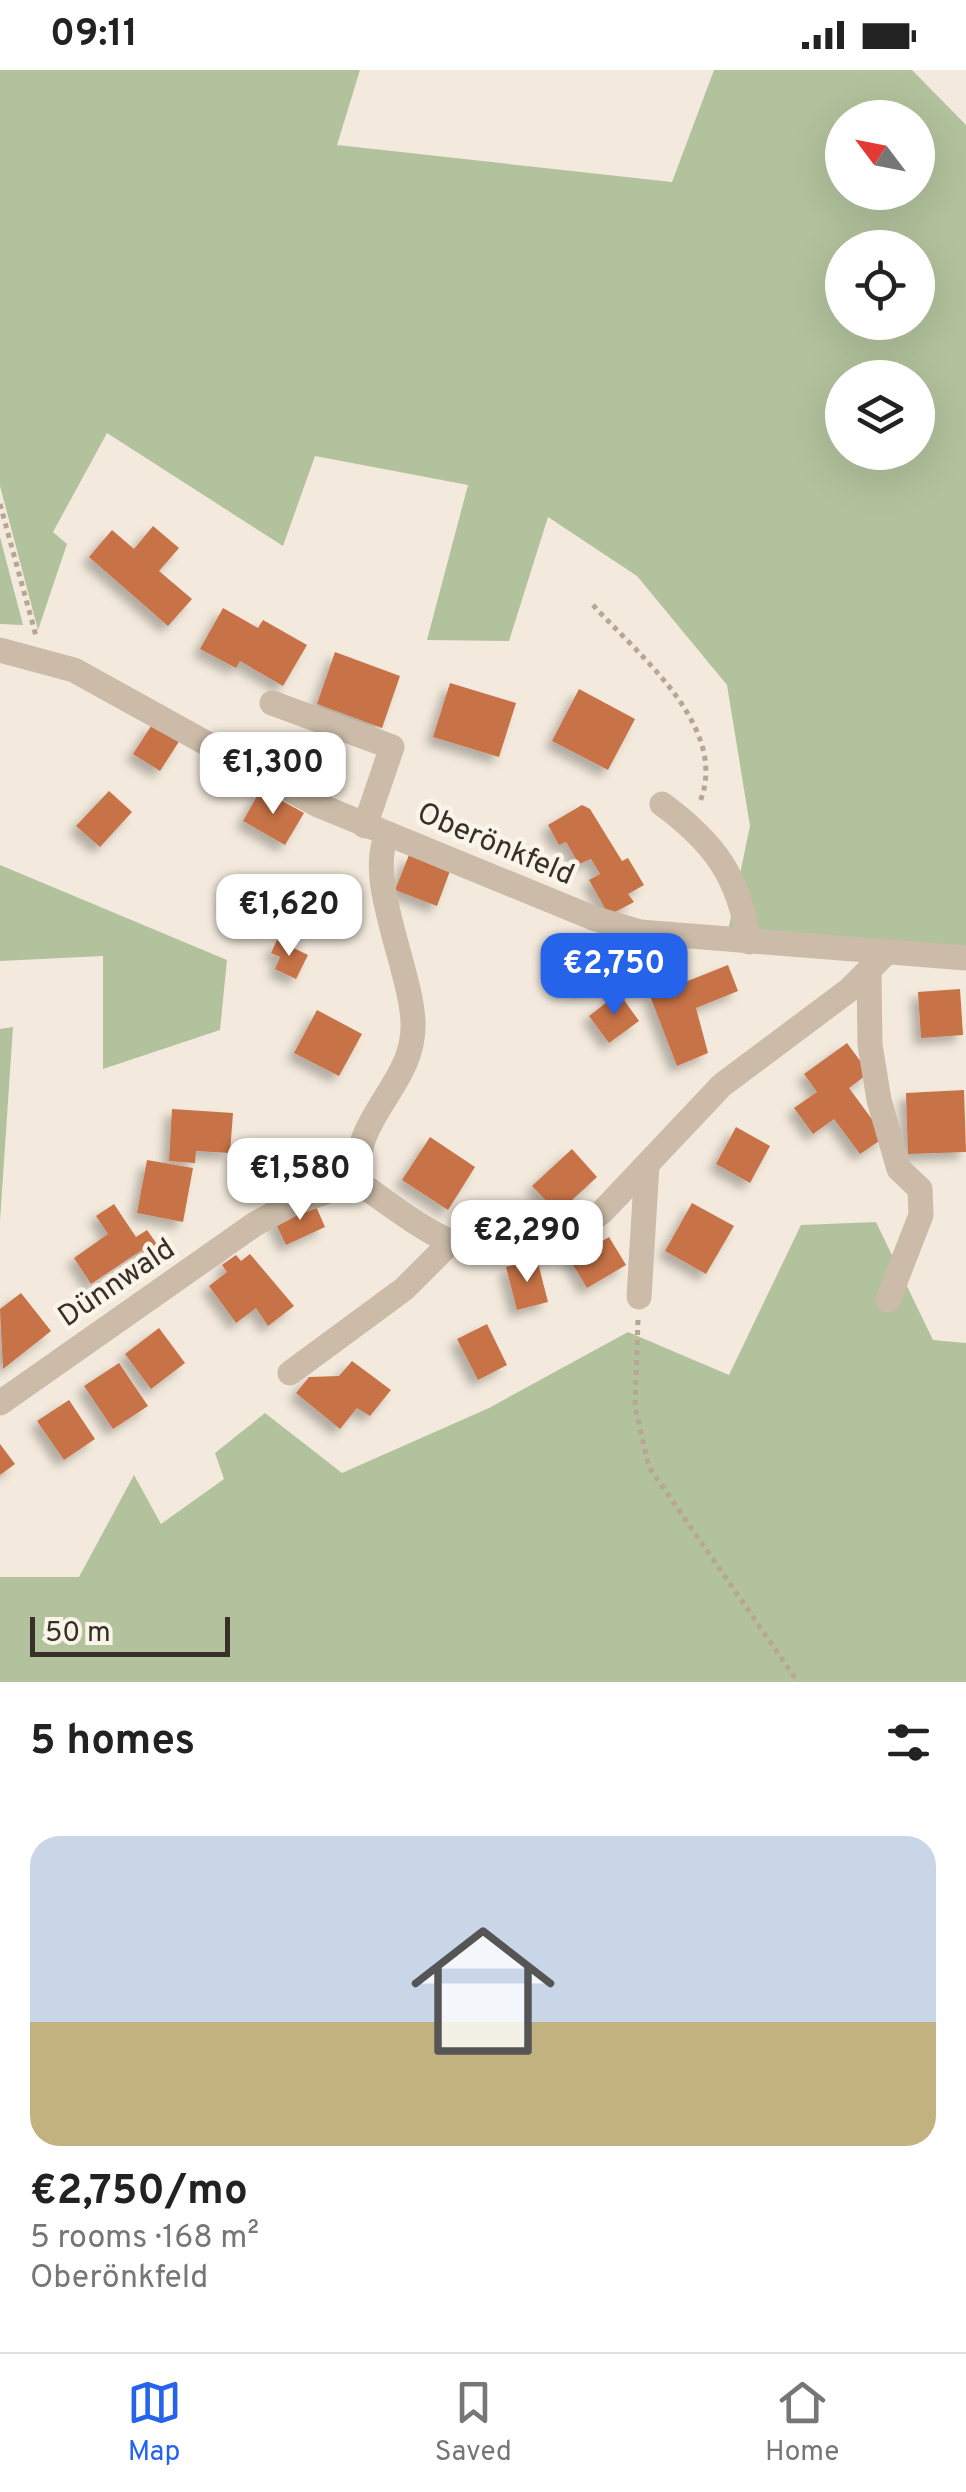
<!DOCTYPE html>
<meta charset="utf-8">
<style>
:root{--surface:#fff;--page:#f6f6f6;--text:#222;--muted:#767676;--line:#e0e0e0;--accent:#2563eb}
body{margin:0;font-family:Overpass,sans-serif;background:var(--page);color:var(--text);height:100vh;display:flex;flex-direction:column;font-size:38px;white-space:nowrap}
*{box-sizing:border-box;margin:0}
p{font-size:32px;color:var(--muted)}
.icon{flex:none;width:55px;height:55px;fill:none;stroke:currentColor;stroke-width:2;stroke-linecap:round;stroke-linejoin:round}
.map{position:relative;height:1612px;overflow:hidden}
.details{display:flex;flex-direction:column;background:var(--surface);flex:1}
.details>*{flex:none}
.needle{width:65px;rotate:302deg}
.buttons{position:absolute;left:825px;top:30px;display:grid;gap:20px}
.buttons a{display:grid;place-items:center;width:110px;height:110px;border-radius:50%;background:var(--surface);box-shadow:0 10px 40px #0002;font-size:50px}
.scale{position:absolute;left:30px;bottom:25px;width:200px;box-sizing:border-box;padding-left:10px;border:5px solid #382f28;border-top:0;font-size:28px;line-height:35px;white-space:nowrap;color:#382f28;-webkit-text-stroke:8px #faf4e9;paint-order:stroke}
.price{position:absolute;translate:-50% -85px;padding:0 22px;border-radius:20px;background:#fff;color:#222;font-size:32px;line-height:65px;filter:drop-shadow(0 2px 5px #0008)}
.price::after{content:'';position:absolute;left:50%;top:60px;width:30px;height:22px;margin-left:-15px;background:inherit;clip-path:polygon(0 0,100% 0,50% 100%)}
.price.current{background:var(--accent);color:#fff}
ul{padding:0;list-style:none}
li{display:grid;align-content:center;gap:20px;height:530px;padding:0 30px}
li+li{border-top:2px solid var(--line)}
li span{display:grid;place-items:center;height:310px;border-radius:30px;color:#555}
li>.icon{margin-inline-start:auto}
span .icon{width:180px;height:180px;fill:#fffc;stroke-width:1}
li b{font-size:42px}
h2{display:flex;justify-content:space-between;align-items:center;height:120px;padding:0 30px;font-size:42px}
.status{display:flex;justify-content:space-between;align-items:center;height:70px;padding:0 50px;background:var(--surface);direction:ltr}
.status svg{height:28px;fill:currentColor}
.dock{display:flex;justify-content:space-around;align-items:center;height:140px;border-top:2px solid var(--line);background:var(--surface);font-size:28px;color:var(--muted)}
.dock a{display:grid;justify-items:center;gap:5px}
.dock .current{color:var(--accent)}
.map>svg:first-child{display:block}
.green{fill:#b2c29c;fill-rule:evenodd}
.building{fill:#c77246;filter:url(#shadow)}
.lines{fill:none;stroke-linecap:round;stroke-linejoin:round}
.path{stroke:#b7a692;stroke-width:5;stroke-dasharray:5 5;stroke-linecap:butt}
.minor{stroke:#cbbba8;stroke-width:25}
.labels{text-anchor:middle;stroke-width:9;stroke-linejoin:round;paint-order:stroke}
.street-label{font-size:30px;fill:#382f28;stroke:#faf4e9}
</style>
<div class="status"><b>09:11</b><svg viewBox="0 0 49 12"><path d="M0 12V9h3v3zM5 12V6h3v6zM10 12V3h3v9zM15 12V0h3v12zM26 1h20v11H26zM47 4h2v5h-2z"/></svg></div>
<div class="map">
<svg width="966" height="1612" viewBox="0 0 966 1612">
<defs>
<filter id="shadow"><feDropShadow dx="-7" dy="7" stdDeviation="5" flood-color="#0004"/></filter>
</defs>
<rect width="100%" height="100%" fill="#f3eadd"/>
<g class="green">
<path d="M0,0H360L337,75L672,112L714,0H912L966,55V885L728,861L750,756L727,615L637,506L548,447L509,571L427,570L468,415L315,386L283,476L107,363L53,462L67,474L38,560L0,416ZM842,48H918V122H842ZM842,178H918V252H842ZM842,308H918V382H842Z"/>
<path d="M0,467L23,555L0,554Z"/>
<path d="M0,795L227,890L220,960L103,999V886L0,891Z"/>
<path d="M13,957L0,1151V959Z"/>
<path d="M876,1152L933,1270L966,1273V1612H0V1507H79L134,1405L161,1454L224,1409L215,1383L265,1343L342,1403L489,1338L628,1262L729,1305L801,1155Z"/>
</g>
<g class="building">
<path d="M153,456L179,478L159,501L192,529L168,556L89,487L112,460L134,479Z"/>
<path d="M223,538L258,558L263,550L307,575L283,616L240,591L236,598L200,579Z"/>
<path d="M335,582L400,606L382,658L317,634Z"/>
<path d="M450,613L516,633L499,687L433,667Z"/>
<path d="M579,619L635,649L608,700L552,671Z"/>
<path d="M153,653L180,670L160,701L133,684Z"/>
<path d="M261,719L304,743L285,775L243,751Z"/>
<path d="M109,721L132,742L100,777L76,756Z"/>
<path d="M582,735L590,739L622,791L628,788L644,815L628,824L634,832L613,843L607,842L589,810L600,804L591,789L579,794L566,772L559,775L548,755Z"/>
<path d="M409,785L450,801L437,836L395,820Z"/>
<path d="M602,865L621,895L583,919L564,889Z"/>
<path d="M277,870L308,885L296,909L275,899L280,887L271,883Z"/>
<path d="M728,895L738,921L696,938L708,983L677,996L650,926Z"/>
<path d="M960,919L963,965L921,968L918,922Z"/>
<path d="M619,923L639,951L609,973L589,946Z"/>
<path d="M317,940L362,964L339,1006L294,983Z"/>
<path d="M847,973L869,1003L849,1018L885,1067L860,1084L834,1049L813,1064L794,1038L817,1022L804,1004Z"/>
<path d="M964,1020L966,1082L908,1084L906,1023Z"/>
<path d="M172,1039L233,1043L230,1083L196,1081L195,1093L169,1091Z"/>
<path d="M736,1057L770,1076L750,1113L716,1094Z"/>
<path d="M430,1067L475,1097L448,1140L402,1110Z"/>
<path d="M572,1079L597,1107L558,1143L532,1116Z"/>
<path d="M147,1090L193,1098L183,1152L137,1143Z"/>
<path d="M314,1132L325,1157L286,1175L274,1150Z"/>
<path d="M692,1133L734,1156L706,1204L665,1181Z"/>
<path d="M114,1134L136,1167L147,1160L161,1180L147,1189L142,1180L91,1214L74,1188L108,1164L96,1146Z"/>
<path d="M609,1167L626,1195L587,1218L570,1190Z"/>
<path d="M250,1184L294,1236L268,1256L256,1238L236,1253L209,1216L227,1202L222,1195L236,1185L241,1191Z"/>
<path d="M537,1189L548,1232L517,1240L506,1197Z"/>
<path d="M21,1223L51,1261L3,1299L0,1239Z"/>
<path d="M487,1254L507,1295L478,1310L457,1269Z"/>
<path d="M159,1258L185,1293L151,1319L125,1284Z"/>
<path d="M352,1291L391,1320L370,1346L357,1338L340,1359L296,1323L309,1307L339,1306Z"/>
<path d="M119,1293L148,1336L113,1359L84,1316Z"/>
<path d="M69,1330L95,1369L64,1390L37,1351Z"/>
<path d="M0,1374L15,1394L0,1405Z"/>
</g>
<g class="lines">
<g class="path">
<path d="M0,434L36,566"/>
<path d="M593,535C638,585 732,658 699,734"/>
<path d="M638,1250L635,1337L649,1397L798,1612"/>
</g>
<g class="minor">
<path d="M0,580L74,600L318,735L593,848L640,862L966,888"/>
<path d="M272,633L392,677L365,756"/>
<path d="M662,734C715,773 739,807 749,872"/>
<path d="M869,903L870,975L879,1030L899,1099L920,1119L921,1145L888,1230"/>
<path d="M356,1111C358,1096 359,1079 365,1065C381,1026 415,998 413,952C411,899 364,805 388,764"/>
<path d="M639,1227L647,1095"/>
<path d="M290,1303L404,1219L451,1172"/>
<path d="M0,1333L255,1154L292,1134L356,1111C386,1131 415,1155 447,1170C488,1189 568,1168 602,1142L722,1015L849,920L885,884"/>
</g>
</g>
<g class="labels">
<g class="street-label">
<text transform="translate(496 773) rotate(23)" y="10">Oberönkfeld</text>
<text transform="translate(116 1212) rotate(-34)" y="10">Dünnwald</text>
</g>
</g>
</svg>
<div class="buttons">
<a><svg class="needle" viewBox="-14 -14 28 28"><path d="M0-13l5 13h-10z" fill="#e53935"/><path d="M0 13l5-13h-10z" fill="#767676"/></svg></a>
<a><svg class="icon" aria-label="locate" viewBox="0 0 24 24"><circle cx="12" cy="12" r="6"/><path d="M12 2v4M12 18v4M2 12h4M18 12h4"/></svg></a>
<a><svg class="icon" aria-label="layers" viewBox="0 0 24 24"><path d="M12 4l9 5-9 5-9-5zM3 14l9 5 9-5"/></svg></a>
</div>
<div class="scale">50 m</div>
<b class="price" style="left:273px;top:747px">€1,300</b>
<b class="price" style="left:289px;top:889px">€1,620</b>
<b class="price current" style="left:614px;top:948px">€2,750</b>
<b class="price" style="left:300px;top:1153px">€1,580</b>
<b class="price" style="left:527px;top:1215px">€2,290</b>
</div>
<section class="details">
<h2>5 homes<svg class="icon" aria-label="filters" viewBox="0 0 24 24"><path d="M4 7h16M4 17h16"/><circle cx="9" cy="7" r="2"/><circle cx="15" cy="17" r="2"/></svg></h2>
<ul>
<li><span style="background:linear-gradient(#c9d6e8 60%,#c2b280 0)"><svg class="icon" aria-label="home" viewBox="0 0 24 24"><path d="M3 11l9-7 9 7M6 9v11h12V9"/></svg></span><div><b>€2,750/mo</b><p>5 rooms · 168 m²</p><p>Oberönkfeld</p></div></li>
</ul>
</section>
<nav class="dock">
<a class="current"><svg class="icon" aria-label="map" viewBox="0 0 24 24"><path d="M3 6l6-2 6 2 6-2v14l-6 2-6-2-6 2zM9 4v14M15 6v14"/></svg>Map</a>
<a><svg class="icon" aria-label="saved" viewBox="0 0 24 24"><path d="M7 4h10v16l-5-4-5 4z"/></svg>Saved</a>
<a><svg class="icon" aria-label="home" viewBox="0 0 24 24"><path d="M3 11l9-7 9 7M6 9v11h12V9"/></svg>Home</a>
</nav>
